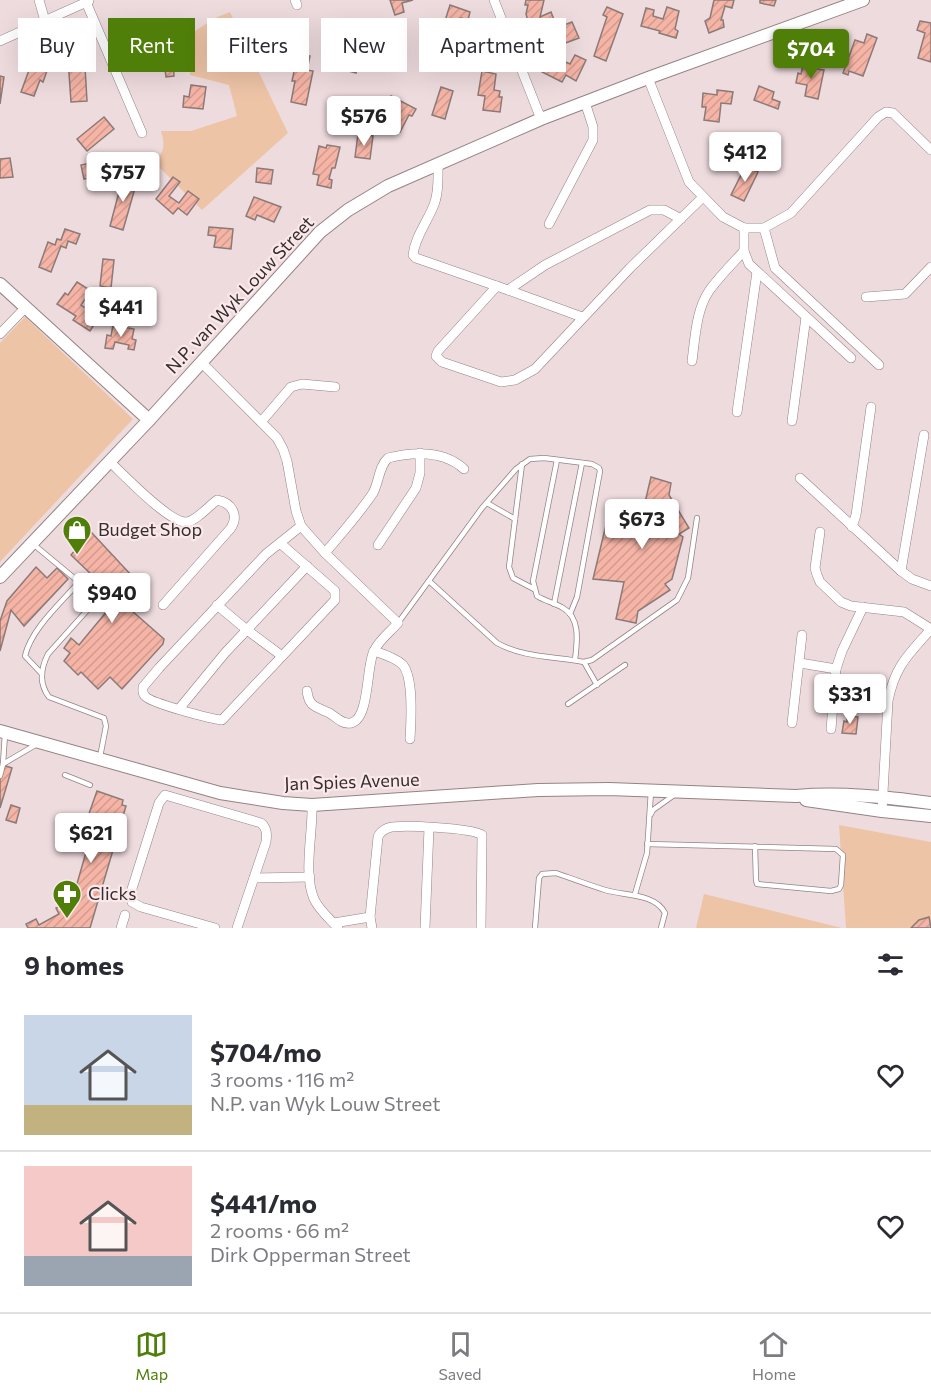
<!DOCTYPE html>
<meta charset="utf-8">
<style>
:root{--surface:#fff;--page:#f2f2f3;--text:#2b2b33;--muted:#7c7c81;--line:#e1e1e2;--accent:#4f7e09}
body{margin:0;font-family:Commissioner,sans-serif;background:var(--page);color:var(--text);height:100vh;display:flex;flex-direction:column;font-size:22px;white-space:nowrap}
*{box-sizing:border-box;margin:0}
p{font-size:20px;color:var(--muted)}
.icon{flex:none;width:33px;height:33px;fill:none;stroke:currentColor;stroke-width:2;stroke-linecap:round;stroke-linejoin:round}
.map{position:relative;height:928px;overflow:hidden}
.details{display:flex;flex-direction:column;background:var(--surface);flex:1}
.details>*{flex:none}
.top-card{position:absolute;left:18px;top:18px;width:600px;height:54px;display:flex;gap:12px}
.price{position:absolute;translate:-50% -51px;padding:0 14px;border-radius:6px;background:#fff;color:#222;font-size:20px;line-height:39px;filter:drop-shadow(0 2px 3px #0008)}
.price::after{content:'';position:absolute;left:50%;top:36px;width:18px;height:14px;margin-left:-9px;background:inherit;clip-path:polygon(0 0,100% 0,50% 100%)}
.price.on{background:var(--accent);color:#fff}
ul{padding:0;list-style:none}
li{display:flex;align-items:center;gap:18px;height:150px;padding:0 24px}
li+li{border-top:2px solid var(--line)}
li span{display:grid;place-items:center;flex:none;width:168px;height:120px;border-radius:0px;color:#555}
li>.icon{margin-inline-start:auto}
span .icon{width:72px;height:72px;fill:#fffc;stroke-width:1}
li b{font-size:26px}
h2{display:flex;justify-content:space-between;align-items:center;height:72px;padding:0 24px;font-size:26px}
.pill{padding:0 21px;border-radius:0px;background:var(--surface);box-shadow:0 6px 24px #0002;font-size:21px;line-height:54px}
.pill.on{background:var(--accent);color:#fff}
.dock{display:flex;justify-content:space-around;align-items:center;height:84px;border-top:2px solid var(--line);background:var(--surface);font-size:16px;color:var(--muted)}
.dock a{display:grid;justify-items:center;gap:3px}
.dock .on{color:var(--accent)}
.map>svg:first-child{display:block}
.grass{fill:#eec4a7}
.building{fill:url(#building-hatch);stroke:#8b7a77;stroke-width:1.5}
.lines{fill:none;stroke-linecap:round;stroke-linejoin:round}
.service-casing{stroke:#948385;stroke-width:6}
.minor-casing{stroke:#948385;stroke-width:10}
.tertiary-casing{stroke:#948385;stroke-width:14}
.service{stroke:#fff;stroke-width:4.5}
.minor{stroke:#fff;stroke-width:9}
.tertiary{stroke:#fff;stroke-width:12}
.labels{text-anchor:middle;stroke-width:4.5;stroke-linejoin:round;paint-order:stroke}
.street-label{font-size:18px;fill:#352d2e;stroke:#fbe8eb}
.poi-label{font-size:18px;fill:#352d2e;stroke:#fbe8eb;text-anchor:start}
</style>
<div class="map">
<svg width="931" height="928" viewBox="0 0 931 928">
<defs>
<pattern id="building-hatch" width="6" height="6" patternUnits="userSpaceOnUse" patternTransform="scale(1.5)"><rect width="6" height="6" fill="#f5b4a6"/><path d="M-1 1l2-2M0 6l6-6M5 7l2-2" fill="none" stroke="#d39b8f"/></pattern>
</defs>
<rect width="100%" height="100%" fill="#eedbde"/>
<g class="grass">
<path d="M230,12L288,133L202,210L154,162C165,152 165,145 161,131H191L237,116L229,85L190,75L192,33L215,18Z"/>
<path d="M25,317L133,419L0,562V343Z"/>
<path d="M839,825L931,842V928H846Z"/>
<path d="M704,894L842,928H696Z"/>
</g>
<g class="building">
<path d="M390,0H413L402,3L404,12L395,15Z"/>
<path d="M526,0H544L540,17L551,12L555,22L539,28L537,26L530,28L526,14L528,5H525Z"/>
<path d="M714,0H734L732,8L725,6L721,20H723L724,27L709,33L705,21L710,18Z"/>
<path d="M760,0H776L774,6L760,3Z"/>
<path d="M450,5L470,12L468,20L461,18L452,45L439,40Z"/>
<path d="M607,7L623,14L606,61L594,56L607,17L603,15Z"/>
<path d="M667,7L679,11L675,29L678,31L676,38L659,33L660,31L641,26L646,8L654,10L653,16L663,19Z"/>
<path d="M242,20L249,21L248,33L241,32Z"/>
<path d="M920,21L931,23V62L918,58L925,33L917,30Z"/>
<path d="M572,22L579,38L560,45L557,36L554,37L557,43L554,45L555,47L539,51L540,53L533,57L530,48L536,46L532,37Z"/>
<path d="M867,34L877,38L863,76L849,71L848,75L843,73L855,40L864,43Z"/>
<path d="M172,40L174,76L166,77L165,69L157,70L156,54H159L158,41Z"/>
<path d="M346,44L369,50L366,61L360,60L356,73L345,70L348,61L342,59Z"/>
<path d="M298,53L310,56L307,70L313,71L306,105L291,102L295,81H292Z"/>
<path d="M551,55L570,64L575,55L586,60L576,81L566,75L562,82L542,72Z"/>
<path d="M80,58V67H85L87,101L71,102L68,59Z"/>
<path d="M804,60L812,61L810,68L824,70L818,99L805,96L807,85L796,83L798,73L801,74Z"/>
<path d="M32,62L48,68L43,82L40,80L34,96L21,92Z"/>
<path d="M482,71L496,74L494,90L500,91L499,97H502L500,112L483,110L485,96L478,95Z"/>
<path d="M0,76L4,77L0,104Z"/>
<path d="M191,85L206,87L203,109L183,107L184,96L189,97Z"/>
<path d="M759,86L774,92L772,99L780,102L778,109L754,100Z"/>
<path d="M441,87L453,91L445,119L432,115Z"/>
<path d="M717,90L733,92L731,104L721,103L719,122L704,120L706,107H702L703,93L717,95Z"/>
<path d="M391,96L416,109L412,116L409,115L400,132L389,126L396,113L385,108Z"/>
<path d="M104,117L114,129L87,151L77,139Z"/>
<path d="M358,134L373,136L370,159L355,157Z"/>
<path d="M327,145L340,147L335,168H332L329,179L332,180L331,188L317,185L319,175L313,174L319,146L326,148Z"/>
<path d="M719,145L751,146L750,154L744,153L743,160L725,159L726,152L719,151Z"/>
<path d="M10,158L13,177L0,178V159Z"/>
<path d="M96,162L99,176L84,179L81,165Z"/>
<path d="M746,165L758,172L744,201L731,195Z"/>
<path d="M257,168L273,170L271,184L256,182Z"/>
<path d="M123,177L137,181L123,230L110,226Z"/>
<path d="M173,177L180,182L169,196L179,203L188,191L199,199L187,215L178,208L173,214L156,199Z"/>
<path d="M254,197L281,207L274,222L257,215L255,220L246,216Z"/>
<path d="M209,227L233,229L231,249L214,247L216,236L208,235Z"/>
<path d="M65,229L80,234L76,244L68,241L66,248L61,246L51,272L39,267L48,242L55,245L57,239L61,240Z"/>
<path d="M103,259L114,260L111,288L100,286Z"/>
<path d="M77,282L91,291L81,305L99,317L90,331L73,320L76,316L57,304L65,293L68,295Z"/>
<path d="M113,325L134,329L132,339L136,340L134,350L128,349L129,345L115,342L113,349L105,348L107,335L111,336Z"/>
<path d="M651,477L671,483L669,495L689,528L679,534L683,537L672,579L665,584L670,590L638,611L636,623L616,619L624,582L593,579L610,508L642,515Z"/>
<path d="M91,532L133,577L127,586L142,599L131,610L164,639L163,644L122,689L110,677L98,689L81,672L78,675L64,661L70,653L64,648L71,638L79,645L117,599L71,555Z"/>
<path d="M36,567L47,578L57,568L68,579L24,626L11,610L0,651V621L7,601Z"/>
<path d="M847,716L858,717L856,734L842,733L844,721L847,722Z"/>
<path d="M0,764L12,768L0,808Z"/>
<path d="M97,791L123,800L122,805L126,806L90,928H28L26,924L36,919L39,925L59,914L56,908L65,904L67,910L70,908L89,842L80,839Z"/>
<path d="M11,805L20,808L16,823L6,820Z"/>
<path d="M929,917L931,928H911L919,920Z"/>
</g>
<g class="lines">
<g class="service-casing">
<g id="service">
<path d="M557,460L533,581L537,596C545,601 555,603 563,608C581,618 577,643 575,660"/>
<path d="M522,464L509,567L513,578L534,589"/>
<path d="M487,503L515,519"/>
<path d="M33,544L91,592L94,597L91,606L48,654C41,668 39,684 49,697L104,718L106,726L100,757"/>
<path d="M429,581L497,643C524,658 554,656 584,662L592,660L677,600L688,578L697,518"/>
<path d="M554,604L582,463"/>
<path d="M398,623L482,508L516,469L530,459L544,458L592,464L599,468L600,471L577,597L570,614"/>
<path d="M584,662L597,685"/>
<path d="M42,674L25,656C31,629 61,603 79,582"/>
<path d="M568,704L625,665"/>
<path d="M3,764L37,744"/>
<path d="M65,775L90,785"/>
<path d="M0,776L3,764L5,734"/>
<path d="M651,814L653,810L674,795"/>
<path d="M647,844L836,849L843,855L841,885L839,889L831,891L757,884L756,880L755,846"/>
<path d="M635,894L647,853L651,791"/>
<path d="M535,928L539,878L542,874L556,873C573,879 589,885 605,890C624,896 655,893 665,913L661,928"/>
</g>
</g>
<g class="minor-casing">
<g id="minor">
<path d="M39,0L45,21"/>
<path d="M295,0L297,5"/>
<path d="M494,0L541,119"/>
<path d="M86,2L142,133"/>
<path d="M0,41L89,1"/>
<path d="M648,78L689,182L723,217L744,228H764L791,213L878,117L886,112L893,113L931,150"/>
<path d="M438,164C438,177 439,189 435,202C429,220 415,236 413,255L416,258L508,290L582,317"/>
<path d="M549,224L593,140V127L585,102"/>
<path d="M744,228V251L749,264L851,358"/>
<path d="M764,228L775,268L879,365"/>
<path d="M497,286L438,351L436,356L442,362L501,382L515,380L535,369L630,268L703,197"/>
<path d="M508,290L545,265L650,210H664L681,219"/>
<path d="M866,297L905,294L931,267"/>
<path d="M0,334L25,308"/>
<path d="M692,361C695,339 696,310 709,291C719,277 732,264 744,251"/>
<path d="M201,362L277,438L283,449L287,461L296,511L301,526L325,553L398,623C390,632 379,640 374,651C366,665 370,719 351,723C341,725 335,715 327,712C314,706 309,706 307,691"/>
<path d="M737,412L757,272"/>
<path d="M792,421L806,317"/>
<path d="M261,422L291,387L302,384L335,387"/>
<path d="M110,462C124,475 170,524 187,522C197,520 209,506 217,500C232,503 239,515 231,528L163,605"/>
<path d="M800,478L901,571L912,579L931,586"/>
<path d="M852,527L856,515L871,407"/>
<path d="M820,532L815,568L817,575L820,582L841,602L851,606L904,612L931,629"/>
<path d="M280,543L335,591V600L222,720C211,719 150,703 145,696C142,693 143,691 143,687L159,668L266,554L301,526"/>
<path d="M378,545L416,488L420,473V453"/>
<path d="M325,553C341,534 359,514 373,493C379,482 379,466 388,458C413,452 443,450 464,469"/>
<path d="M901,571L924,435"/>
<path d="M217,605L247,630L282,656"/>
<path d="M374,651C383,654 396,658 403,665C414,679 411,722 410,739"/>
<path d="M800,663L836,669"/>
<path d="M179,709L225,653L307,566"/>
<path d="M792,723L802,635"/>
<path d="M831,729L836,669L842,651L863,607"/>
<path d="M312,805C313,833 303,873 314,899C319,910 330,919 338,928"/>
<path d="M882,811L888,701C895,666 908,655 931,629"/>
<path d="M254,878L310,877"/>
<path d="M334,923L370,917"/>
<path d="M121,928L125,915"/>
<path d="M215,928L141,907L132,902L131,892L159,803L165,795L261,823C267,828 267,834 266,842L237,928"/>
<path d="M372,928L370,917L378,837C380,832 383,830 388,828C400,824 472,828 482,835L481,928"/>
<path d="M425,928L429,828"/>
</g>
</g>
<g class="tertiary-casing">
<g id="tertiary">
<path d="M0,284L149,420"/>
<path d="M0,577L149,420L320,232L348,210L388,186L541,119L648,78L863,0"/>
<path d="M0,731L220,793L283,803L312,805L538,790L609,789L796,796C841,792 886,797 931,803"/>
<path d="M806,800L882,811L931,816"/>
</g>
</g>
<use href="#service" class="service"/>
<use href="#minor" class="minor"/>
<use href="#tertiary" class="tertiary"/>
</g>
<defs>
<g id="shop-pin" transform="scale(1.5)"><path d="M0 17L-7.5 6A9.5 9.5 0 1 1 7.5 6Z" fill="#4f7e09" stroke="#fbe8eb"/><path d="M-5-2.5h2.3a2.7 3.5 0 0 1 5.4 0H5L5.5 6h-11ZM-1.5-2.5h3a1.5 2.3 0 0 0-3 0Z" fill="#fff"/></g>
<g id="pharmacy-pin" transform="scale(1.5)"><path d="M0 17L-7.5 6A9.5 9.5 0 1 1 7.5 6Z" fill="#4f7e09" stroke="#fbe8eb"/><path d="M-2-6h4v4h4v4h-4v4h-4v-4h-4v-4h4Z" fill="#fff"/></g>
</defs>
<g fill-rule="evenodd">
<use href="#shop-pin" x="77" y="530"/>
<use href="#pharmacy-pin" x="67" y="894"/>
</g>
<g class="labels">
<g class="street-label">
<text transform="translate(240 295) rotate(-47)" y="6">N.P. van Wyk Louw Street</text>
<text transform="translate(352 782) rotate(-2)" y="6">Jan Spies Avenue</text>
</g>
<g class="poi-label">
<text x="98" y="536">Budget Shop</text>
<text x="88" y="900">Clicks</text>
</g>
</g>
</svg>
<b class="price on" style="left:811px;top:80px">$704</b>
<b class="price" style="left:364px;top:147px">$576</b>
<b class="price" style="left:745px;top:183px">$412</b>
<b class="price" style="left:123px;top:203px">$757</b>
<b class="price" style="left:121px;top:338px">$441</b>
<b class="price" style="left:642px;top:550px">$673</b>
<b class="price" style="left:112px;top:624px">$940</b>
<b class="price" style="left:850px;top:725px">$331</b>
<b class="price" style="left:91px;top:864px">$621</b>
<div class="top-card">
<a class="pill">Buy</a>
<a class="pill on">Rent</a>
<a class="pill">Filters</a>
<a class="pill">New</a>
<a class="pill">Apartment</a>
</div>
</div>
<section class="details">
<h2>9 homes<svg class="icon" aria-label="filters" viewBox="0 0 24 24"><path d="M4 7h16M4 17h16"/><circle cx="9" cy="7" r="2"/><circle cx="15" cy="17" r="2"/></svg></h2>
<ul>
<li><span style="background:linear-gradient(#c9d6e8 75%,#c2b280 0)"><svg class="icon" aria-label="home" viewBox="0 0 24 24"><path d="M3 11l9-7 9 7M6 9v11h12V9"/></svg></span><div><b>$704/mo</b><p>3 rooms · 116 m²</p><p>N.P. van Wyk Louw Street</p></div><svg class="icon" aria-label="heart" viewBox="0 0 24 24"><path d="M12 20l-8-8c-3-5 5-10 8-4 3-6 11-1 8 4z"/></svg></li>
<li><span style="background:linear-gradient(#f6c9c9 75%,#9aa5b1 0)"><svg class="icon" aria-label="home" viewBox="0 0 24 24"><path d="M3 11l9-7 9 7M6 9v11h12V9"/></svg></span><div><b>$441/mo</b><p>2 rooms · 66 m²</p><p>Dirk Opperman Street</p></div><svg class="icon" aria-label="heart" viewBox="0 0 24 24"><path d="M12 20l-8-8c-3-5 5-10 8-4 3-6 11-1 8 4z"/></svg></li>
</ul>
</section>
<nav class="dock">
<a class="on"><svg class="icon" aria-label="map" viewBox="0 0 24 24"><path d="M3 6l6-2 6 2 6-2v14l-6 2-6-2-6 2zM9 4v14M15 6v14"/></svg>Map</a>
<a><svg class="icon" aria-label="saved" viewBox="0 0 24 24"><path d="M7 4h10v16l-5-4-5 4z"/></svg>Saved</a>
<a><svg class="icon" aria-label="home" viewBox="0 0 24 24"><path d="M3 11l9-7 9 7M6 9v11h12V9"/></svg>Home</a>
</nav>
